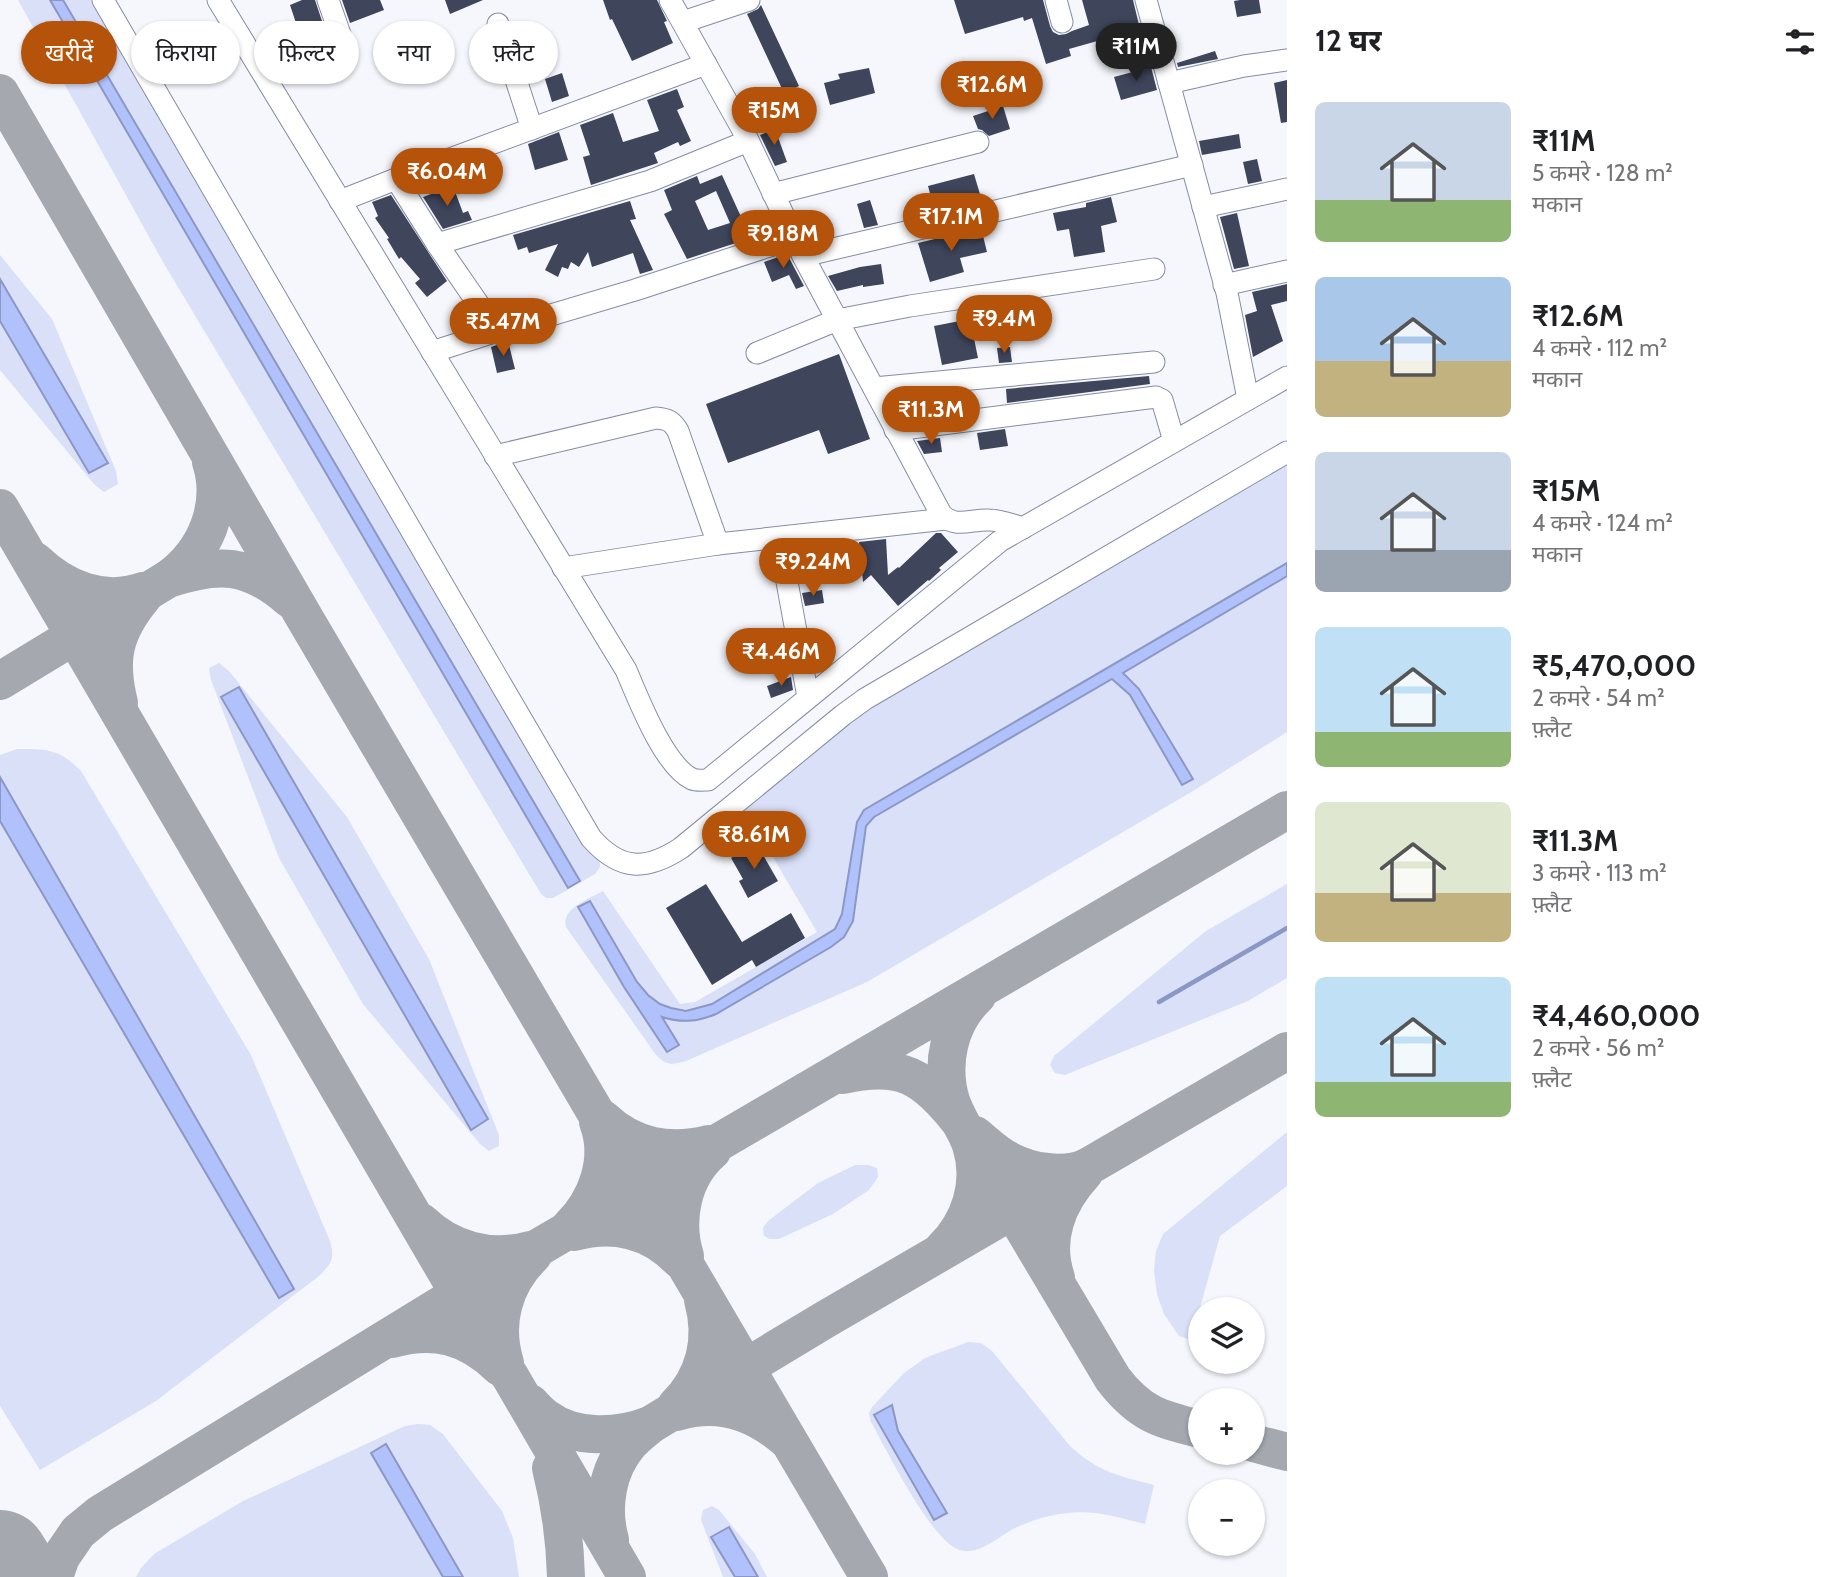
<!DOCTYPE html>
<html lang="hi">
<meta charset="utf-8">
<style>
:root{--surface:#fff;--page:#f6f6f6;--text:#202124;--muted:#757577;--accent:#b45309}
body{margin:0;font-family:Cabin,"Noto Sans Devanagari",sans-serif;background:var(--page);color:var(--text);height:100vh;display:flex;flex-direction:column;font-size:26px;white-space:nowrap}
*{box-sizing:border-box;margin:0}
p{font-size:23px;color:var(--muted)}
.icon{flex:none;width:38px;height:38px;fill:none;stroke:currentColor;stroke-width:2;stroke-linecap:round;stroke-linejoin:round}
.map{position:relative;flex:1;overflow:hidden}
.sheet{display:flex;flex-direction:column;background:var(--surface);width:560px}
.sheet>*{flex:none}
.guide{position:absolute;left:21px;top:21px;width:665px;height:63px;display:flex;gap:14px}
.controls{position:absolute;left:1188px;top:1297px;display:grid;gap:14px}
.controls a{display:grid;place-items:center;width:77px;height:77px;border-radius:50%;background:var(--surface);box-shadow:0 2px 5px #0004;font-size:35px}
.price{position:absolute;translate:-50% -60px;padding:0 16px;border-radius:24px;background:var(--accent);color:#fff;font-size:23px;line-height:46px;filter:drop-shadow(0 2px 4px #0008)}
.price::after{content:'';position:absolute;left:50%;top:42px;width:21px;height:16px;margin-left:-10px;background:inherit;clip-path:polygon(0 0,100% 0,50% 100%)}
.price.selected{background:#222;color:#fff}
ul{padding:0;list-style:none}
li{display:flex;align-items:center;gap:21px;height:175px;padding:0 28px}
li span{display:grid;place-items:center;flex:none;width:196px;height:140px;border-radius:10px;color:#555}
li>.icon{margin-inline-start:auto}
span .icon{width:84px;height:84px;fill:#fffc;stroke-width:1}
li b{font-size:30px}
h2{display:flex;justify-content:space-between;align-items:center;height:84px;padding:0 28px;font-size:30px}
.tag{padding:0 24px;border-radius:32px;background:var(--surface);box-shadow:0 2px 5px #0004;font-size:24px;line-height:63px}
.tag.selected{background:var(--accent);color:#fff}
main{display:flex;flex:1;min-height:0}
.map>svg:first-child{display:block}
.green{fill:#d9e0f8;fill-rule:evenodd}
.water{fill:#b1c1fb;stroke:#8c98c4;stroke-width:2}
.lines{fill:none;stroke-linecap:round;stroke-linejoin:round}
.stream{stroke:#8c98c4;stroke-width:4.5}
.taxiway{stroke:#a6a8b0;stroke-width:38}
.runway{stroke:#a6a8b0;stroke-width:96}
.building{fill:#3f465c;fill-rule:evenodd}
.minor-casing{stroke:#858ca6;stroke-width:23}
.minor{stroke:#fff;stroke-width:21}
</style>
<main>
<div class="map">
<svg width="1287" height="1577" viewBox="0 0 1287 1577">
<rect width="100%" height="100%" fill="#f5f7fc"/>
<g class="green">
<path d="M18,0H50L568,888L579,881L63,0H91L295,352L600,863V867L595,874L553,898H546L541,894L163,262Z"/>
<path d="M0,255L52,319L116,471L118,484L104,492L94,484L0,370V321L89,473L108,463L0,279Z"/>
<path d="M1287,460V732L1193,791L867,982L686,1061C672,1065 667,1066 656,1055L566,927C561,908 589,899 603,891L680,1004L695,1002L817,932L743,806L846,720Z"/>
<path d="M219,663L229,671L347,817L429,959L499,1135V1146L489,1151L480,1144L363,1004L279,858L211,680L209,668Z"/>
<path d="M17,749C48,749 59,749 81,771L251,1055L330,1241C335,1259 332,1263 319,1276L156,1401L40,1470L0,1406V821L279,1298L294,1289L0,777V755Z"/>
<path d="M1287,884V978L1248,1001L1065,1075L1055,1073L1050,1065L1054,1056L1206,931Z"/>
<path d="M1287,1132V1186L1220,1236L1191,1340L1179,1336L1164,1314L1157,1294L1154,1270L1156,1251L1163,1234Z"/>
<path d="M855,1165H869L877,1168L878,1177L869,1190L833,1214L779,1239H770L764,1236L763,1228L768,1221L818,1183Z"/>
<path d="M968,1342L981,1343L992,1351L1070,1446C1098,1472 1119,1476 1154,1485L1145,1524C1107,1514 1085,1507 1045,1517C1036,1519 1025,1524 1015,1528C999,1536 977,1558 957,1549C929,1536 887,1451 871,1422L869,1413L872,1407L904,1373L925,1358ZM892,1405L898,1431L946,1512L934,1520L875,1415Z"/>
<path d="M418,1424L430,1425L443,1434L502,1511L513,1538L519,1577H463L385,1445L371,1454L443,1577H136L141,1568L154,1554L243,1501L405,1426Z"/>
<path d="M712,1506L719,1510L755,1554L767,1577H758L729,1528L712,1537L735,1577H723L701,1520L703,1510Z"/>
</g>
<g class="water">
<path d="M50,0H63L580,881L568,888Z"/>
<path d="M0,279L108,463L89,473L0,321Z"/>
<path d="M1287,563V576L1123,673L1139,689L1193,779L1182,785L1130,695L1112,679L874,817L866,826L853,921L844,937L831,947L716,1014C697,1022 681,1023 662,1017L679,1045L667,1052L624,987L578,907L590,901L637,982L648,995L660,1004L671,1008L686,1011L712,1004L835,929L842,914L857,822L864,810Z"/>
<path d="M239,687L488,1119L471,1130L221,697Z"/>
<path d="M0,777L294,1289L279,1298L0,821Z"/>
<path d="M892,1405L898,1431L947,1513L934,1520L874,1415Z"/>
<path d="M386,1444L463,1577H443L371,1453Z"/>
<path d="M729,1527L758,1577H735L711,1537Z"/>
</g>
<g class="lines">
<path class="stream" d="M1159,1002L1287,928"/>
<g class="taxiway">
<path d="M0,93L304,617L869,1577"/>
<path d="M0,508L459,1294L511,1378L627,1577"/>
<path d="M35,561C64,589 103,605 143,591"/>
<path d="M168,579C205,553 225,506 211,462"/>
<path d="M0,681L168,579C219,562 248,563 290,599"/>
<path d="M119,703C108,659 114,632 143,597"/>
<path d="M843,1075C901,1062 924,1076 960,1122L1113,1379C1140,1414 1159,1419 1200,1429"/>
<path d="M603,1119C632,1147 670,1154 709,1144"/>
<path d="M975,1135C986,1144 997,1155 1010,1161C1031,1172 1063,1177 1085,1168"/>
<path d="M421,1222C450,1250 490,1261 530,1250"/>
<path d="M570,1227C597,1200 612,1159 598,1122"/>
<path d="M574,1232C613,1221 651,1230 679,1259"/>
<path d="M943,1249C970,1222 983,1183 971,1145C966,1130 956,1116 951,1101C940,1064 949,1022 977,996"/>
<path d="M685,1256C674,1220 682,1177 712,1151"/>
<path d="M1056,1278C1043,1239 1057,1202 1084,1173"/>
<path d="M392,1339C434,1327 468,1336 500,1367"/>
<path d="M505,1363C493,1324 503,1284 533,1255"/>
<path d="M530,1403C535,1408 540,1414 546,1418C575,1440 619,1437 650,1425L826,1319L1287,1051"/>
<path d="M676,1406C705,1377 714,1339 703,1300"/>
<path d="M677,1412C718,1399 755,1412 786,1439"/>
<path d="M1253,1443L1287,1452"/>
<path d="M551,1468C560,1504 565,1539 566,1577"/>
<path d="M610,1540C601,1507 607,1470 629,1444C635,1437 643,1431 650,1425"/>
<path d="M54,1577L61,1557L78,1532L100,1514L459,1294L1287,810"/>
</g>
<path class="runway" d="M0,1558L12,1577"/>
</g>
<g class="building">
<path d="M302,0H315L328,39L331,43L337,47L346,46V48L311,60L307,49L305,50L290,5Z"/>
<path d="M342,0H380L384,10L350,23Z"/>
<path d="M445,0H483L450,14Z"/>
<path d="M603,0H657L667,21L664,22L673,43L632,61L612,19L610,20Z"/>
<path d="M954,0H1043L1050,26L1053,32L1059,35L1066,34L1072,31L1089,25L1082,0H1133L1140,29L1069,49L1071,56L1046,64L1032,18L1024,21L1023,17L965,34Z"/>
<path d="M1240,0H1259L1261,13L1237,17L1234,1Z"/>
<path d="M761,5L799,86L784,93L747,14L758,9Z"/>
<path d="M1215,51L1218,59L1178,67L1177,63Z"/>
<path d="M1151,67L1157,90L1121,100L1114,77Z"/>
<path d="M869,68L875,93L830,105L824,83L840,79L838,74Z"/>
<path d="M562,73L569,96L552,102L545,79Z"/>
<path d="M1287,80V122L1281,123L1274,83Z"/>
<path d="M677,89L684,107L677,110L691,141L680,146L678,142L654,153L658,163L591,185L583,157L590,155L580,125L613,113L623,142L659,131L647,100Z"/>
<path d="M1003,106L1010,129L989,136L982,130L978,129L973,116Z"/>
<path d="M775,129L787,162L775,166L760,135Z"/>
<path d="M559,132L568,160L535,170L528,144Z"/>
<path d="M1239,134L1241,148L1202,155L1199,141Z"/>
<path d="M1257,159L1262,181L1248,184L1243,162Z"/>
<path d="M974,174L982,201L935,212L928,186Z"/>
<path d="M722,175L742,219L767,210L771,220L766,222L772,231L687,259L664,214L672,210L664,190L697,176L700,184ZM716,191L730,223L708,230L695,201Z"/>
<path d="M453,186L463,213L468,211L472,220L443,229L423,197Z"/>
<path d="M391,195L447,281L427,297L415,283L420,279L401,257L399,259L387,239L389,238L375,218L378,216L372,202Z"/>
<path d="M1111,197L1117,222L1101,226L1105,252L1074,257L1069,229L1057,231L1053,213L1086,207V203Z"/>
<path d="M870,200L878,225L864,228L857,204Z"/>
<path d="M630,201L636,219L630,220L653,270L640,274L633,253L592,267L588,252L579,267L571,262L568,269L562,267L558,277L545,270L558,244L529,253L527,247L518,250L513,235Z"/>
<path d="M1237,213L1249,266L1234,269L1220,217Z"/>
<path d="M981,228L987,252L960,258L964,272L930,282L918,243Z"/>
<path d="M787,254L804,286L796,289L789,275L772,282L764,262Z"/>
<path d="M881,264L884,284L863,287V285L837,291L828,276L860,267Z"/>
<path d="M1287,284V301L1271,305L1283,341L1253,357L1245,315L1257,311L1252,292Z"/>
<path d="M970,319L978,358L942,365L934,326Z"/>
<path d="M508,341L515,369L497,373L491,347Z"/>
<path d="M1010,347L1012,362L999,363L997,348Z"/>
<path d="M839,354L870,439L828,454L819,430L728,463L706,404Z"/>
<path d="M1149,376L1150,384L1007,403L1006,389Z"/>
<path d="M945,395L948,410L903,416L895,399Z"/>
<path d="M1005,429L1008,446L980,450L977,433Z"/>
<path d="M940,438L942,452L924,454L917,441Z"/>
<path d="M936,533H941L958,552L939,568L941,570L929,581L928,580L898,606L871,575L863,582L859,542L886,539L888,575L898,567L899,568Z"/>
<path d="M822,590L824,603L805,606L802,593Z"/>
<path d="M791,677L793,690L771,698L767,686Z"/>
<path d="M756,843L778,881L748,898L739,881L743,879L731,858Z"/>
<path d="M706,884L742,942L791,913L805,938L756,967L752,960L712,985L666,908Z"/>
</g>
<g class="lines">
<g class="minor-casing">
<g id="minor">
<path d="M103,0L454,604L591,838C620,871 646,871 681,848L843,715L865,699L1287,452"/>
<path d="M218,0L626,670C638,698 664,766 692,779C697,781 703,780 708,780L1000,541L1287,377"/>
<path d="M328,0L340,34"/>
<path d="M670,0L745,134L803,256L941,514C955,529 971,519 989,520C1000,520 1012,525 1023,528"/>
<path d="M1056,0L1062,22"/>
<path d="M1146,0L1227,293L1248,399"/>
<path d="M683,22L749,0"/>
<path d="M498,24L532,129"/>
<path d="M1169,83L1244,66L1287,60"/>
<path d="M396,179L437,244L497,331"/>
<path d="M773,194L978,142"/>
<path d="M340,201L396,179L706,64"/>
<path d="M1203,207L1287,189"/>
<path d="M437,244L650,181L748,141"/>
<path d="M803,256L1192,165"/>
<path d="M1224,285L1287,271"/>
<path d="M432,352L497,331L635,290L794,238"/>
<path d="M757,353L837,320L910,306L1154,269"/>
<path d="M874,388L1154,362"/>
<path d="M895,430L1156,397L1162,400L1174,441"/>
<path d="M495,456L656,418C668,419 672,421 678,431L718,544"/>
<path d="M779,538L808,697"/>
<path d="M563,568L718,544L946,519"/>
</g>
</g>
<use href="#minor" class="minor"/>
</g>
</svg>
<div class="controls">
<a><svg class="icon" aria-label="layers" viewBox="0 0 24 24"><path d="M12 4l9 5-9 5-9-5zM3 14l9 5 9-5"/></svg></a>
<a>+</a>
<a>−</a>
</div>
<b class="price selected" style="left:1136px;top:83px">₹11M</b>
<b class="price" style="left:992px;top:121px">₹12.6M</b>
<b class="price" style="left:774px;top:147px">₹15M</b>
<b class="price" style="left:447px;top:208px">₹6.04M</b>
<b class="price" style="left:951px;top:253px">₹17.1M</b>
<b class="price" style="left:783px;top:270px">₹9.18M</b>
<b class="price" style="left:1004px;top:355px">₹9.4M</b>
<b class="price" style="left:503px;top:358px">₹5.47M</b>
<b class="price" style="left:931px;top:446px">₹11.3M</b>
<b class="price" style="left:813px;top:598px">₹9.24M</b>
<b class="price" style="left:781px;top:688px">₹4.46M</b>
<b class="price" style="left:754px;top:871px">₹8.61M</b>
<div class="guide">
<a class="tag selected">खरीदें</a>
<a class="tag">किराया</a>
<a class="tag">फ़िल्टर</a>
<a class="tag">नया</a>
<a class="tag">फ़्लैट</a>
</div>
</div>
<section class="sheet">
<h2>12 घर<svg class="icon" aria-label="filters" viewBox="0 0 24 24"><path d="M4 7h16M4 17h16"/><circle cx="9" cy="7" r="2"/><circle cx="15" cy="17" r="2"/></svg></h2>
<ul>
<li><span style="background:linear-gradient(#c9d6e8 70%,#8fb573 0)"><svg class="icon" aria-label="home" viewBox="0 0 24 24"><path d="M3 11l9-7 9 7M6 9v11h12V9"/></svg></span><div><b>₹11M</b><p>5 कमरे · 128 m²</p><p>मकान</p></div></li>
<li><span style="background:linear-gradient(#a9c7e8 60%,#c2b280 0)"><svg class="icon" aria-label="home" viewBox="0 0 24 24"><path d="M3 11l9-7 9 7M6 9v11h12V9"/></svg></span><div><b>₹12.6M</b><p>4 कमरे · 112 m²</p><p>मकान</p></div></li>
<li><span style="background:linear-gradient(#c9d6e8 70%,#9aa5b1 0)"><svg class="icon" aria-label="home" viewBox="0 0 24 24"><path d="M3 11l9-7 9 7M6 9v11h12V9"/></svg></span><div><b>₹15M</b><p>4 कमरे · 124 m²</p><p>मकान</p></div></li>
<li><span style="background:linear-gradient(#bfe0f5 75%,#8fb573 0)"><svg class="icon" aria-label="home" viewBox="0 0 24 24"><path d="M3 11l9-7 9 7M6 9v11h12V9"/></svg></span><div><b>₹5,470,000</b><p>2 कमरे · 54 m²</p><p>फ़्लैट</p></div></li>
<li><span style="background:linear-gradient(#dfe7d0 65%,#c2b280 0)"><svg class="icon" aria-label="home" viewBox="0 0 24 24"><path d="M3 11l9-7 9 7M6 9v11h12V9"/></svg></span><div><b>₹11.3M</b><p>3 कमरे · 113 m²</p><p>फ़्लैट</p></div></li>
<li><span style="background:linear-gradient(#bfe0f5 75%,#8fb573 0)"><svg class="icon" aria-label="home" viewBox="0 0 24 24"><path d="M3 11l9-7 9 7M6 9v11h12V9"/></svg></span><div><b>₹4,460,000</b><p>2 कमरे · 56 m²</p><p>फ़्लैट</p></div></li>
</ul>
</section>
</main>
